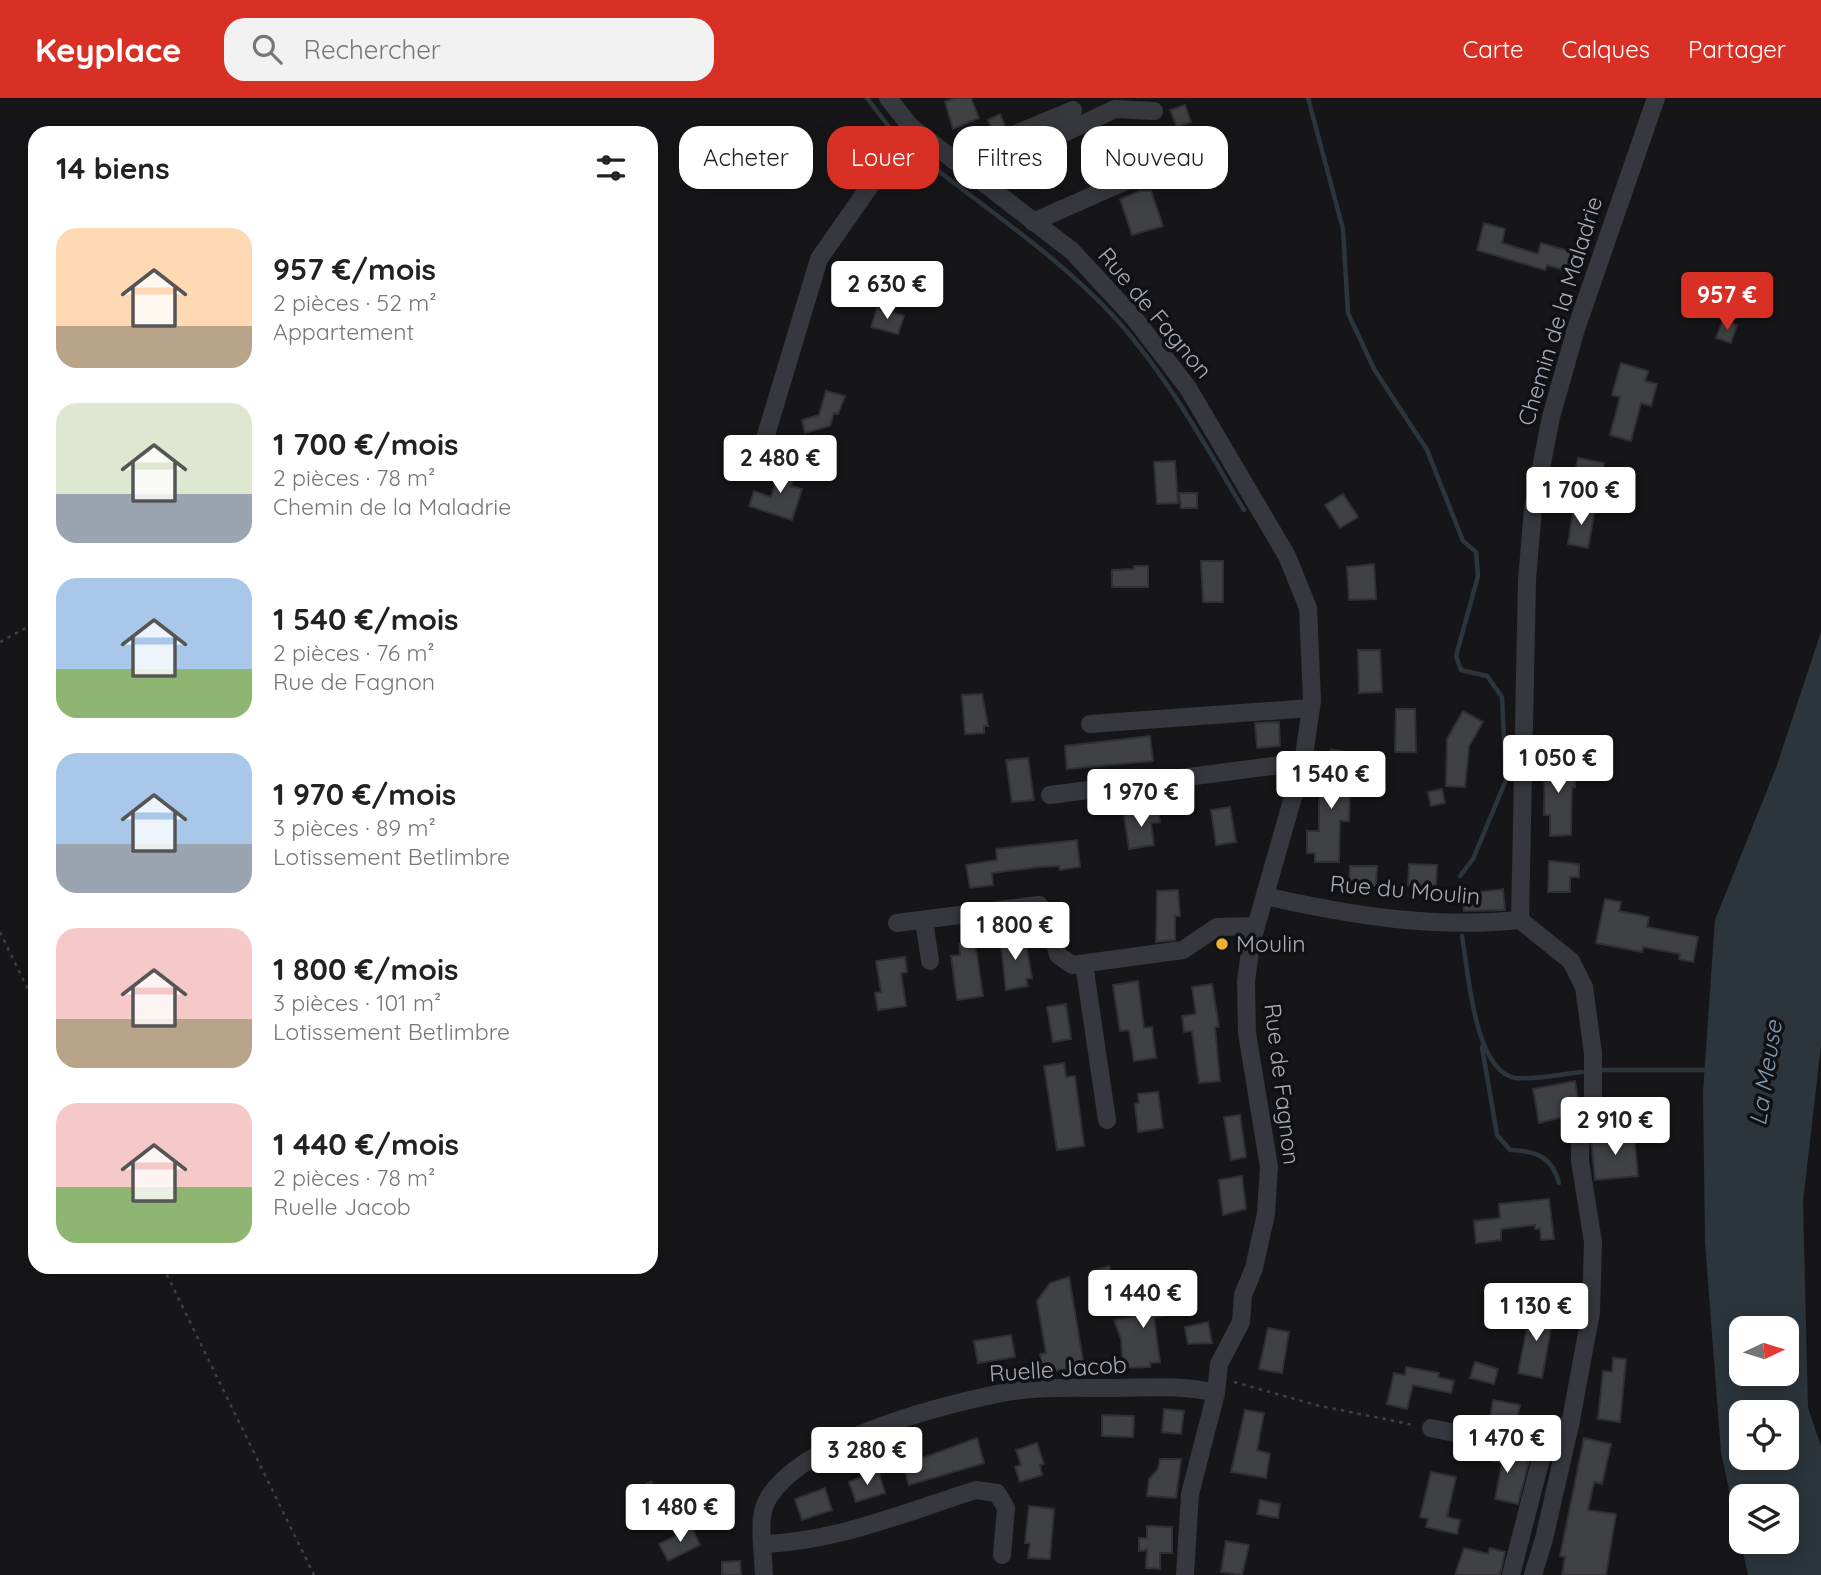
<!DOCTYPE html>
<html lang="fr">
<meta charset="utf-8">
<style>
:root{--surface:#fff;--page:#f2f2f2;--text:#222;--muted:#767676;--accent:#d93025}
body{margin:0;font-family:Quicksand,sans-serif;background:var(--page);color:var(--text);height:100vh;display:flex;flex-direction:column;font-size:26px;white-space:nowrap}
*{box-sizing:border-box;margin:0}
p{font-size:23px;color:var(--muted)}
.icon{flex:none;width:38px;height:38px;fill:none;stroke:currentColor;stroke-width:2;stroke-linecap:round;stroke-linejoin:round}
.map{position:relative;flex:1;overflow:hidden}
.drawer{position:absolute;left:28px;top:28px;width:630px;height:1148px;display:flex;flex-direction:column;background:var(--surface);border-radius:21px;box-shadow:0 4px 18px #0003}
.drawer>*{flex:none}
.top-card{position:absolute;left:679px;top:28px;width:665px;height:63px;display:flex;gap:14px}
.needle{width:46px;rotate:86deg}
.tools{position:absolute;left:1729px;top:1218px;display:grid;gap:14px}
.tools a{display:grid;place-items:center;width:70px;height:70px;border-radius:14px;background:var(--surface);box-shadow:0 4px 18px #0003;font-size:35px}
.price{position:absolute;translate:-50% -60px;padding:0 16px;border-radius:7px;background:#fff;color:#222;font-size:23px;line-height:46px;filter:drop-shadow(0 2px 4px #0008)}
.price::after{content:'';position:absolute;left:50%;top:42px;width:21px;height:16px;margin-left:-10px;background:inherit;clip-path:polygon(0 0,100% 0,50% 100%)}
.price.active{background:var(--accent);color:#fff}
ul{padding:0;list-style:none}
li{display:flex;align-items:center;gap:21px;height:175px;padding:0 28px}
li span{display:grid;place-items:center;flex:none;width:196px;height:140px;border-radius:21px;color:#555}
li>.icon{margin-inline-start:auto}
span .icon{width:84px;height:84px;fill:#fffc;stroke-width:1}
li b{font-size:30px}
h2{display:flex;justify-content:space-between;align-items:center;height:84px;padding:0 28px;font-size:30px}
.chip{padding:0 24px;border-radius:21px;background:var(--surface);box-shadow:0 4px 18px #0003;font-size:24px;line-height:63px}
.chip.active{background:var(--accent);color:#fff}
header{display:flex;align-items:center;gap:42px;box-sizing:border-box;height:98px;padding:0 35px;background:var(--accent);color:#fff}
header strong{font-size:33px}
nav{display:flex;gap:38px;margin-inline-start:auto;font-size:24px}
.search{width:490px;height:63px;background:var(--page);display:flex;align-items:center;gap:18px;box-sizing:border-box;padding:0 24px;border-radius:21px;color:var(--muted);font-size:26px}
.map>svg:first-child{display:block}
.water{fill:#2c353c;fill-rule:evenodd}
.lines{fill:none;stroke-linecap:round;stroke-linejoin:round}
.stream{stroke:#2c353c;stroke-width:4.5}
.building{fill:#404145;stroke:#303034;stroke-width:2}
.path{stroke:#3d3f44;stroke-width:2.5;stroke-dasharray:3.5 5;stroke-linecap:butt}
.minor{stroke:#37383d;stroke-width:18}
.poi-dot{fill:#f2b134;stroke:#111113;stroke-width:2.5}
.labels{text-anchor:middle;stroke-width:7;stroke-linejoin:round;paint-order:stroke}
.street-label{font-size:23px;fill:#a8adb8;stroke:#111113}
.poi-label{font-size:23px;fill:#a8adb8;stroke:#111113;text-anchor:start}
.water-label{font-size:24px;font-style:italic;fill:#7f9bb3;stroke:#111113}
</style>
<header>
<strong>Keyplace</strong>
<div class="search"><svg class="icon" aria-label="search" viewBox="0 0 24 24"><circle cx="10" cy="10" r="6"/><path d="M15 15l6 6"/></svg>Rechercher</div>
<nav><a>Carte</a><a>Calques</a><a>Partager</a></nav>
</header>
<div class="map">
<svg width="1821" height="1477" viewBox="0 0 1821 1477">
<rect width="100%" height="100%" fill="#161618"/>
<g class="water">
<path d="M1821,534V947L1803,1104L1808,1310L1821,1348V1477H1748L1721,1355L1705,1143L1703,994L1715,822L1776,670ZM1741,1230H1787V1276H1741ZM1741,1314H1787V1360H1741ZM1741,1398H1787V1444H1741Z"/>
<path d="M652,1382L663,1405L653,1410L642,1387Z"/>
</g>
<g class="lines">
<g class="stream">
<path d="M867,0L892,33"/>
<path d="M1308,0L1343,131L1348,215L1374,271L1427,352L1463,443L1476,454L1478,478L1456,558L1461,572L1487,578L1502,599L1506,682L1473,761L1460,778"/>
<path d="M908,49C978,106 1056,155 1117,222C1168,279 1205,347 1244,412"/>
<path d="M1462,838C1468,872 1474,974 1516,980C1536,982 1561,976 1582,974"/>
<path d="M1482,949L1497,1037L1510,1052C1535,1053 1552,1058 1559,1085"/>
<path d="M1601,972H1709"/>
</g>
</g>
<g class="building">
<path d="M954,0H971L979,20L953,31L945,4Z"/>
<path d="M1185,7L1191,24L1177,29L1170,12Z"/>
<path d="M1000,16L1005,28L993,33L988,22Z"/>
<path d="M1100,30L1106,45L1110,46L1107,74H1083L1088,46L1085,37Z"/>
<path d="M1210,57L1221,85L1203,90L1193,63Z"/>
<path d="M1140,93H1151L1163,128L1132,137L1120,101Z"/>
<path d="M1484,125L1505,131L1502,145L1538,156L1541,145L1572,154L1567,173L1547,167L1545,172L1477,152Z"/>
<path d="M877,210L904,218L898,236L871,229Z"/>
<path d="M1723,222L1737,227L1731,245L1716,240Z"/>
<path d="M1621,265L1648,273L1645,283L1657,286L1651,308L1641,305L1631,343L1610,337L1620,299L1612,297Z"/>
<path d="M826,293L845,298L838,316L834,315L830,328L805,335L802,322L819,317Z"/>
<path d="M1578,360L1604,365L1601,383L1574,379Z"/>
<path d="M1175,363L1178,405L1157,406L1154,364Z"/>
<path d="M782,365L798,370L791,388L802,391L792,422L749,408L754,393L771,399Z"/>
<path d="M1179,395H1197V410H1181Z"/>
<path d="M1343,396L1358,419L1340,430L1325,407Z"/>
<path d="M1574,408L1595,412L1588,450L1568,446Z"/>
<path d="M1201,463H1223V504H1203Z"/>
<path d="M1374,466L1376,501L1349,502L1347,469Z"/>
<path d="M1134,468H1148V489H1112V472L1134,471Z"/>
<path d="M1358,552H1380L1382,594L1359,595Z"/>
<path d="M982,596L988,628H984V635L965,636L962,597Z"/>
<path d="M1396,611H1415L1416,654H1395Z"/>
<path d="M1463,613L1483,624L1469,648L1465,689L1446,688L1447,641Z"/>
<path d="M1279,624L1280,648L1257,650L1255,625Z"/>
<path d="M1150,638L1153,663L1067,671L1065,648Z"/>
<path d="M1331,651L1351,655L1343,697L1350,698L1349,723H1340L1339,764H1315V755H1307V733H1319V697H1323Z"/>
<path d="M1545,656L1565,657L1564,675H1576L1575,689H1572L1571,737L1550,738V717H1544Z"/>
<path d="M1028,660L1034,702L1012,704L1006,662Z"/>
<path d="M1442,691L1445,705L1431,708L1428,694Z"/>
<path d="M1230,709L1236,744L1216,747L1211,712Z"/>
<path d="M1158,712L1160,724L1151,725L1154,747L1129,751L1124,717Z"/>
<path d="M1077,742L1080,769L1060,772L1059,768L1039,769L992,775L993,787L970,790L966,767L997,762L996,751Z"/>
<path d="M1549,763L1579,766V779H1570V794H1548Z"/>
<path d="M1409,766L1437,767L1436,787H1408Z"/>
<path d="M1350,768H1377L1376,788L1349,787Z"/>
<path d="M1503,791L1505,812L1464,813L1462,796Z"/>
<path d="M1178,792L1180,818H1175V842L1156,844L1157,793Z"/>
<path d="M1605,801L1621,804L1619,813L1649,819L1647,829L1698,839L1693,864L1679,861L1680,856L1643,849L1642,854L1596,845Z"/>
<path d="M1017,836L1018,842L1023,841L1026,846L1032,880L1026,881L1028,888L1006,892L1000,839Z"/>
<path d="M975,844L983,898L957,902L951,858L960,857L959,846Z"/>
<path d="M905,859L907,874L901,875L906,908L878,912L875,895L881,894L876,863Z"/>
<path d="M1138,883L1144,930L1152,929L1156,960L1134,963L1129,932L1120,933L1113,887Z"/>
<path d="M1212,886L1219,929H1215L1220,983L1199,985L1192,933L1184,934L1182,918L1196,916L1192,889Z"/>
<path d="M1066,906L1071,941L1053,944L1047,909Z"/>
<path d="M1064,965L1066,979L1075,978L1084,1048L1057,1052L1044,968Z"/>
<path d="M1575,983L1579,1008L1575,1016L1539,1025L1533,991Z"/>
<path d="M1158,994L1163,1030L1138,1034L1135,1006L1139,1005L1138,996Z"/>
<path d="M1240,1017L1246,1059L1231,1062L1224,1019Z"/>
<path d="M1634,1036L1638,1078L1595,1082L1591,1040Z"/>
<path d="M1242,1078L1246,1111L1223,1117L1219,1082Z"/>
<path d="M1549,1101L1554,1141L1541,1142L1540,1131H1535V1127L1501,1131V1142L1476,1145L1474,1123L1500,1120L1499,1106Z"/>
<path d="M1109,1168L1113,1181L1096,1186L1092,1173Z"/>
<path d="M1069,1179L1084,1268L1043,1275L1040,1256L1046,1255L1037,1203L1050,1185Z"/>
<path d="M1160,1185L1169,1216L1154,1220L1160,1264L1150,1265V1269L1123,1270L1121,1241L1114,1222L1146,1216L1139,1191Z"/>
<path d="M1531,1210L1554,1214L1542,1280L1518,1275Z"/>
<path d="M1208,1224L1212,1245L1188,1246L1185,1229Z"/>
<path d="M1268,1230L1289,1234L1282,1275L1259,1271Z"/>
<path d="M1011,1237L1015,1259L978,1265L974,1243Z"/>
<path d="M1613,1260L1626,1261L1620,1324L1598,1321L1603,1273L1612,1274Z"/>
<path d="M1475,1264L1498,1271L1494,1286L1470,1280Z"/>
<path d="M1406,1269L1439,1275L1438,1279L1454,1283L1451,1295L1413,1287L1407,1311L1387,1306L1394,1275L1405,1277Z"/>
<path d="M1493,1302L1520,1307L1514,1336L1488,1331Z"/>
<path d="M1164,1311L1184,1313L1181,1336L1162,1334Z"/>
<path d="M1245,1312L1264,1315L1257,1352L1270,1356L1266,1380L1231,1374Z"/>
<path d="M1102,1317L1134,1318L1133,1339L1102,1338Z"/>
<path d="M977,1340L984,1365L909,1387L903,1367Z"/>
<path d="M1584,1340L1611,1346L1602,1386L1594,1384L1588,1412L1616,1416L1606,1477H1562L1565,1459L1560,1458Z"/>
<path d="M1037,1345L1044,1366L1040,1367L1042,1377L1020,1384L1015,1369L1021,1367L1016,1352Z"/>
<path d="M1472,1350L1529,1363L1518,1406L1495,1401L1502,1365L1470,1358Z"/>
<path d="M1160,1361H1181L1176,1400L1147,1398L1149,1381L1158,1371Z"/>
<path d="M878,1372L885,1395L856,1404L849,1384Z"/>
<path d="M1431,1374L1456,1379L1447,1419L1460,1422L1457,1436L1426,1429L1428,1421L1420,1419Z"/>
<path d="M825,1390L832,1412L802,1422L795,1401Z"/>
<path d="M1260,1402L1280,1406L1278,1420L1257,1416Z"/>
<path d="M1029,1408L1054,1411L1050,1461L1028,1460L1030,1445H1025Z"/>
<path d="M1147,1428L1172,1429V1455H1160V1471L1146,1470L1147,1452L1139,1453V1440H1147Z"/>
<path d="M692,1430L700,1447L668,1463L659,1446Z"/>
<path d="M1226,1443L1249,1447L1242,1477L1221,1474Z"/>
<path d="M1464,1450L1488,1456L1490,1450L1505,1454L1500,1477H1455Z"/>
<path d="M740,1463L741,1477H722V1464Z"/>
</g>
<g class="lines">
<g class="path">
<path d="M0,544L35,525"/>
<path d="M0,834L35,906"/>
<path d="M163,1169L314,1477"/>
<path d="M1234,1284L1316,1307L1414,1327"/>
</g>
<g class="minor">
<path d="M888,0L911,29L1072,153L1135,221L1188,290L1287,458L1308,510L1312,603L1303,664L1251,846L1246,883L1247,935L1269,1069L1266,1116L1254,1170L1243,1197L1241,1224L1219,1266L1216,1295L1190,1396L1185,1477"/>
<path d="M953,62L1073,12"/>
<path d="M972,78L1115,11L1154,13"/>
<path d="M1033,124L1128,82H1182"/>
<path d="M760,357L819,161L911,29"/>
<path d="M1090,626L1311,610"/>
<path d="M1050,697L1303,664"/>
<path d="M1265,798C1348,817 1434,831 1520,822L1571,863L1584,889L1593,955V1006L1580,1032V1063L1593,1144L1591,1214L1570,1327L1544,1441L1533,1477"/>
<path d="M924,822L930,863"/>
<path d="M1520,822L1527,482L1533,411L1551,319L1576,231L1656,0"/>
<path d="M897,825L1039,807L1047,816L1058,857L1072,867L1183,852L1217,829L1255,828"/>
<path d="M1084,866L1107,1022"/>
<path d="M1431,1330L1542,1354"/>
<path d="M762,1446C761,1430 760,1413 769,1399C804,1343 934,1309 997,1296C1033,1288 1073,1290 1109,1290C1144,1290 1182,1286 1216,1295"/>
<path d="M764,1477L762,1446C836,1444 906,1414 976,1392L997,1395L1006,1410L1002,1457"/>
<path d="M1511,1477L1546,1341L1554,1331L1570,1327"/>
</g>
</g>
<circle class="poi-dot" cx="1222" cy="846" r="7"/>
<g class="labels">
<g class="street-label">
<text transform="translate(1560 213) rotate(-73)" y="8">Chemin de la Maladrie</text>
<text transform="translate(1155 215) rotate(50)" y="8">Rue de Fagnon</text>
<text transform="translate(1405 792) rotate(5)" y="8">Rue du Moulin</text>
<text transform="translate(1282 986) rotate(83)" y="8">Rue de Fagnon</text>
<text transform="translate(1058 1271) rotate(-4)" y="8">Ruelle Jacob</text>
</g>
<g class="poi-label">
<text x="1236" y="854">Moulin</text>
</g>
<g class="water-label">
<text transform="translate(1766 975) rotate(-81)" y="8">La Meuse</text>
</g>
</g>
</svg>
<div class="tools">
<a><svg class="needle" viewBox="-14 -14 28 28"><path d="M0-13l5 13h-10z" fill="#e53935"/><path d="M0 13l5-13h-10z" fill="#767676"/></svg></a>
<a><svg class="icon" aria-label="locate" viewBox="0 0 24 24"><circle cx="12" cy="12" r="6"/><path d="M12 2v4M12 18v4M2 12h4M18 12h4"/></svg></a>
<a><svg class="icon" aria-label="layers" viewBox="0 0 24 24"><path d="M12 4l9 5-9 5-9-5zM3 14l9 5 9-5"/></svg></a>
</div>
<b class="price" style="left:887px;top:223px">2 630 €</b>
<b class="price active" style="left:1727px;top:234px">957 €</b>
<b class="price" style="left:780px;top:397px">2 480 €</b>
<b class="price" style="left:1581px;top:429px">1 700 €</b>
<b class="price" style="left:1558px;top:697px">1 050 €</b>
<b class="price" style="left:1331px;top:713px">1 540 €</b>
<b class="price" style="left:1141px;top:731px">1 970 €</b>
<b class="price" style="left:1015px;top:864px">1 800 €</b>
<b class="price" style="left:1615px;top:1059px">2 910 €</b>
<b class="price" style="left:1143px;top:1232px">1 440 €</b>
<b class="price" style="left:1536px;top:1245px">1 130 €</b>
<b class="price" style="left:1507px;top:1377px">1 470 €</b>
<b class="price" style="left:867px;top:1389px">3 280 €</b>
<b class="price" style="left:680px;top:1446px">1 480 €</b>
<div class="top-card">
<a class="chip">Acheter</a>
<a class="chip active">Louer</a>
<a class="chip">Filtres</a>
<a class="chip">Nouveau</a>
</div>
<section class="drawer">
<h2>14 biens<svg class="icon" aria-label="filters" viewBox="0 0 24 24"><path d="M4 7h16M4 17h16"/><circle cx="9" cy="7" r="2"/><circle cx="15" cy="17" r="2"/></svg></h2>
<ul>
<li><span style="background:linear-gradient(#ffd9b3 70%,#b9a48a 0)"><svg class="icon" aria-label="home" viewBox="0 0 24 24"><path d="M3 11l9-7 9 7M6 9v11h12V9"/></svg></span><div><b>957 €/mois</b><p>2 pièces · 52 m²</p><p>Appartement</p></div></li>
<li><span style="background:linear-gradient(#dfe7d0 65%,#9aa5b1 0)"><svg class="icon" aria-label="home" viewBox="0 0 24 24"><path d="M3 11l9-7 9 7M6 9v11h12V9"/></svg></span><div><b>1 700 €/mois</b><p>2 pièces · 78 m²</p><p>Chemin de la Maladrie</p></div></li>
<li><span style="background:linear-gradient(#a9c7e8 65%,#8fb573 0)"><svg class="icon" aria-label="home" viewBox="0 0 24 24"><path d="M3 11l9-7 9 7M6 9v11h12V9"/></svg></span><div><b>1 540 €/mois</b><p>2 pièces · 76 m²</p><p>Rue de Fagnon</p></div></li>
<li><span style="background:linear-gradient(#a9c7e8 65%,#9aa5b1 0)"><svg class="icon" aria-label="home" viewBox="0 0 24 24"><path d="M3 11l9-7 9 7M6 9v11h12V9"/></svg></span><div><b>1 970 €/mois</b><p>3 pièces · 89 m²</p><p>Lotissement Betlimbre</p></div></li>
<li><span style="background:linear-gradient(#f6c9c9 65%,#b9a48a 0)"><svg class="icon" aria-label="home" viewBox="0 0 24 24"><path d="M3 11l9-7 9 7M6 9v11h12V9"/></svg></span><div><b>1 800 €/mois</b><p>3 pièces · 101 m²</p><p>Lotissement Betlimbre</p></div></li>
<li><span style="background:linear-gradient(#f6c9c9 60%,#8fb573 0)"><svg class="icon" aria-label="home" viewBox="0 0 24 24"><path d="M3 11l9-7 9 7M6 9v11h12V9"/></svg></span><div><b>1 440 €/mois</b><p>2 pièces · 78 m²</p><p>Ruelle Jacob</p></div></li>
</ul>
</section>
</div>
